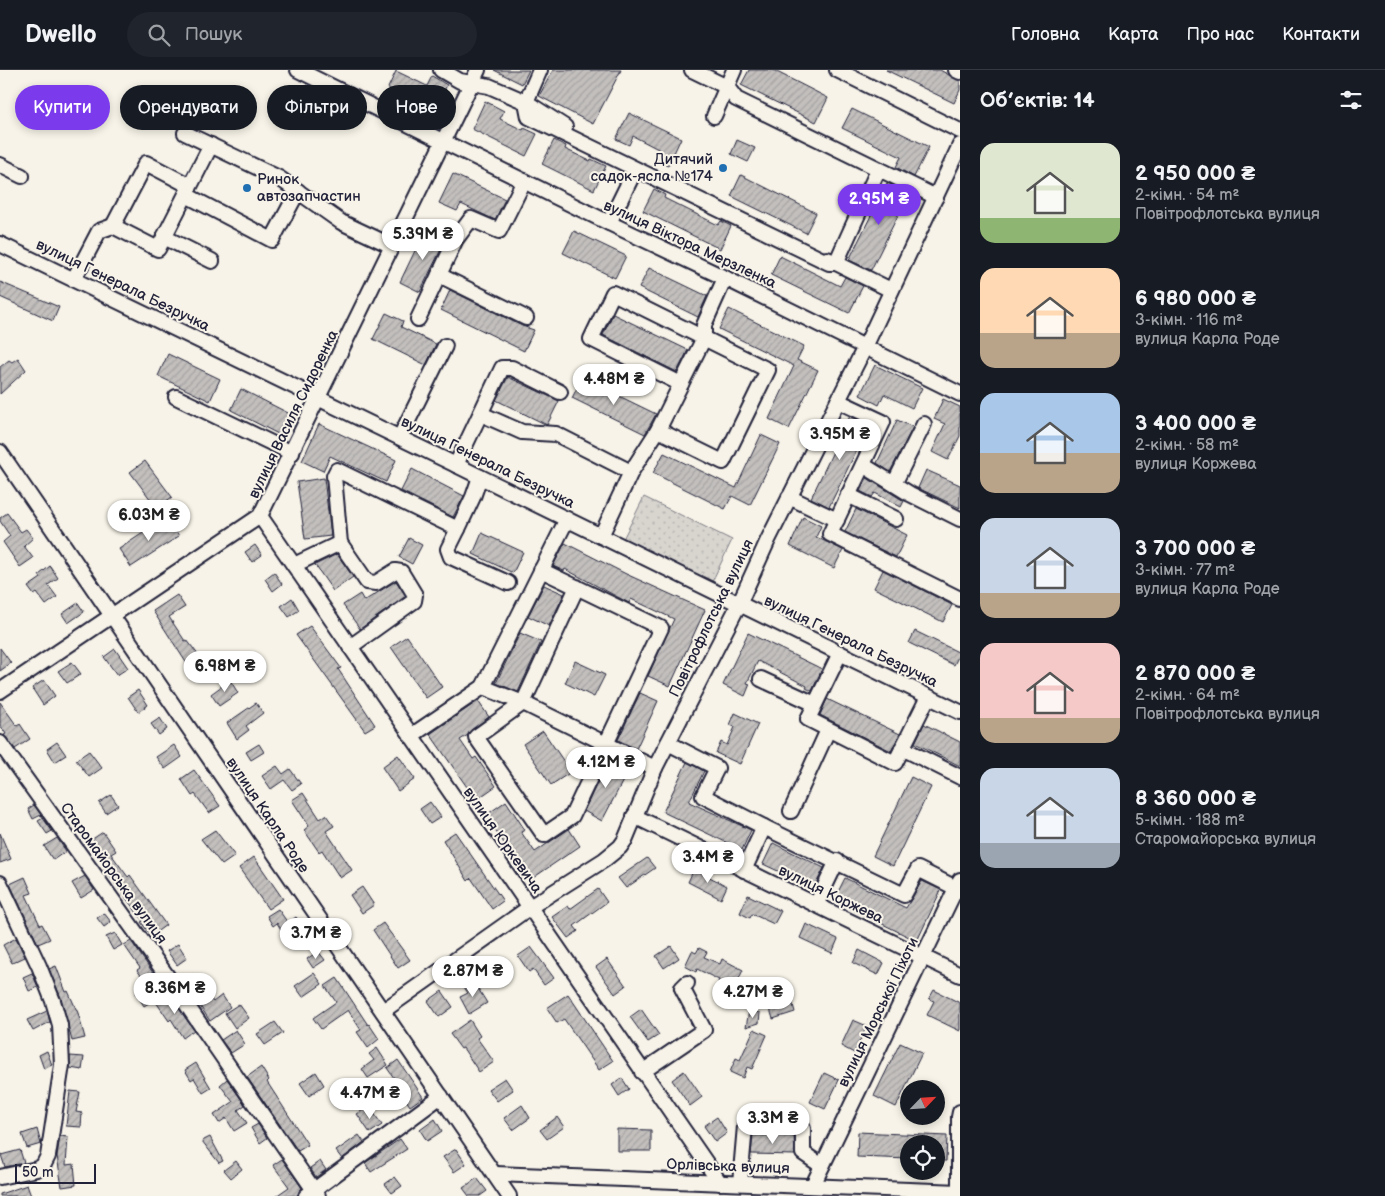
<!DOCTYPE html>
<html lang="uk">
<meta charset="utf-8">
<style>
:root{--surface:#171b24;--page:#20242c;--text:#f1f3f6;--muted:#9ea1a6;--line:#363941;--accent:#7c3aed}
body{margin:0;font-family:"Balsamiq Sans",sans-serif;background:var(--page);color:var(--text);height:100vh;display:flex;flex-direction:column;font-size:19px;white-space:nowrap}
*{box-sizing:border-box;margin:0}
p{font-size:16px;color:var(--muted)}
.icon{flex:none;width:28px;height:28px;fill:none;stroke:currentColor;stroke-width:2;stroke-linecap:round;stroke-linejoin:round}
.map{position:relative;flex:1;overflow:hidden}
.panel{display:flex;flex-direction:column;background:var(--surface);width:425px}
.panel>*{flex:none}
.hud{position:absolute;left:15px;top:15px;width:475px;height:45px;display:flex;gap:10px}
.needle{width:32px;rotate:65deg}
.controls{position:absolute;left:900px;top:1010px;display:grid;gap:10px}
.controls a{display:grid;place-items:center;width:45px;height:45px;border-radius:50%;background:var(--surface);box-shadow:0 2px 8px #0003;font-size:25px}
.scale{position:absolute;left:15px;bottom:12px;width:81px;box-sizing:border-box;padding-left:5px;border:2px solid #22223b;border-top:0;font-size:14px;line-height:18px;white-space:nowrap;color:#22223b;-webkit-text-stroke:4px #f7f3e8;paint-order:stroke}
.price{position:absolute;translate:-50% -42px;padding:0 11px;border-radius:18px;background:#fff;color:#222;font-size:16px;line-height:32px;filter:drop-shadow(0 1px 2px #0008)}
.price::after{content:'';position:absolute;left:50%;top:30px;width:15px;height:11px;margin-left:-8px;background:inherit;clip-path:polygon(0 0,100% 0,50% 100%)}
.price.current{background:var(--accent);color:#fff}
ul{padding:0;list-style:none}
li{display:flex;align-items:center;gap:15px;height:125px;padding:0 20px}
li span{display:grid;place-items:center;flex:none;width:140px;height:100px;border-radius:15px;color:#555}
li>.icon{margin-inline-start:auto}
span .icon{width:60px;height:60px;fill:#fffc;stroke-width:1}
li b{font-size:21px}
h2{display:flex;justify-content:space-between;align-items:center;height:60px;padding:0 20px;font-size:21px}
.pill{padding:0 18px;border-radius:22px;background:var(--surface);box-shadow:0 2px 8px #0003;font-size:18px;line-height:45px}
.pill.current{background:var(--accent);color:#fff}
header{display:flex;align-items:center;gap:30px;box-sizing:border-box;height:70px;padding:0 25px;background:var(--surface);border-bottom:1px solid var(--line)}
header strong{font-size:24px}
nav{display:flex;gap:28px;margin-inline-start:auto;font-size:18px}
.search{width:350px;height:45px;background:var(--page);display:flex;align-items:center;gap:12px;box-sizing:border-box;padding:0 18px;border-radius:28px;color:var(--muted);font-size:19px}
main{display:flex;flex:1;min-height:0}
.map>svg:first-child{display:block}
.green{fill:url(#green-dots);stroke:#7d7c85}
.building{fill:url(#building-hatch);stroke:#22223b}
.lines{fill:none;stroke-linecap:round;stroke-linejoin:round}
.minor-casing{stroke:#22223b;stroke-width:18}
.minor{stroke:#f7f3e8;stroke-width:14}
.poi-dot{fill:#1f6fb2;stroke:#f7f3e8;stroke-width:2}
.labels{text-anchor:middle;stroke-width:4;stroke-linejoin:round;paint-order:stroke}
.poi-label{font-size:15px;fill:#22223b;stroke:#f7f3e8;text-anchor:end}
.street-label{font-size:15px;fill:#22223b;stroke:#f7f3e8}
</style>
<header>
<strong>Dwello</strong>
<div class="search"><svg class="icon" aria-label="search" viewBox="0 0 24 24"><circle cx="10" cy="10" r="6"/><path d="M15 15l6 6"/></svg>Пошук</div>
<nav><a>Головна</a><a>Карта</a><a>Про нас</a><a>Контакти</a></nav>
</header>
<main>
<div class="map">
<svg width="960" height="1126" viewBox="0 0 960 1126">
<defs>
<pattern id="green-dots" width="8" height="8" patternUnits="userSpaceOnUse" patternTransform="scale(1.25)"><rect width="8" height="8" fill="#d8d5cf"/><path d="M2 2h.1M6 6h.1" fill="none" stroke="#b9b7b3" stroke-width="1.8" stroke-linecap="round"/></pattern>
<pattern id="building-hatch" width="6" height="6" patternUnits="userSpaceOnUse" patternTransform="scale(1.25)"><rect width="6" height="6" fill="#c2bfbd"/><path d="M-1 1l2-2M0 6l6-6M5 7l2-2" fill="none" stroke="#a6a4a3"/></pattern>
</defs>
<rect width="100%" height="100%" fill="#f7f3e8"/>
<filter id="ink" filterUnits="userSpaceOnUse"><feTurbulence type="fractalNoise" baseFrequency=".02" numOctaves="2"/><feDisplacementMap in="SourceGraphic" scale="10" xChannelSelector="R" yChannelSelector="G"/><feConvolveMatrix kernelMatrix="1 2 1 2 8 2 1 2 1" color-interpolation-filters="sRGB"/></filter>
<g filter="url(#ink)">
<path class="green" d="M644,427L732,470L711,514L622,471Z"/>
<g class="building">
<path d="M494,0H529L522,14Z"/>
<path d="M553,0H621L593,54L539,26Z"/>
<path d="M749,0H773L828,28L816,52L741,15Z"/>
<path d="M886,0H940L960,11V20L954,33Z"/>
<path d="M396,1L427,16L432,6L447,15L434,41L388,18Z"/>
<path d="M485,31L504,41L500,49L523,60L524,58L537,64L526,86L472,59Z"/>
<path d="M852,39L929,77L914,107L896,97L901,87L842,58Z"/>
<path d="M629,43L681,68L668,96L655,90L660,80L633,66L629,75L616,69Z"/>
<path d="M554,70L566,76L565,79L590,91L591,89L606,96L594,120L542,94Z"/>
<path d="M737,70L755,78L748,92L731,84Z"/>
<path d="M453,104L505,129L495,150L461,134L457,141L439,133Z"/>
<path d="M741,105L816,143L806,163L731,126Z"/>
<path d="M887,113L909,123L871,200L849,190Z"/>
<path d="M654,119L665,125L664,128L718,155L721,151L731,156L720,179L643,141Z"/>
<path d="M425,160L446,169L420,222L400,212Z"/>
<path d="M574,161L626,186L615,208L563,183Z"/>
<path d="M780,186L840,216L845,207L863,216L849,243L771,205Z"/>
<path d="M649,198L707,226L698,247L639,218Z"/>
<path d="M0,212L59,237L53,251L0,227Z"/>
<path d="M450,220L522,256L534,260L524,281L441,240Z"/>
<path d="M729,239L804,276L797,290L818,300L789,359L769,349L794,296L719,259Z"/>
<path d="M386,243L403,251L401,257L436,274L426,295L373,269Z"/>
<path d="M613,244L688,280L677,302L603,265Z"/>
<path d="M168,284L220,309L210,331L158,306Z"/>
<path d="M18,288L26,300L0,324V297L9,290L12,292Z"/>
<path d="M875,295L922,318L912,338L884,324L879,335L860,325Z"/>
<path d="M508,307L559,331L547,355L496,330Z"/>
<path d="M582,308L656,344L645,364L572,328Z"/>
<path d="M241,319L294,346L284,367L231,340Z"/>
<path d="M943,329L960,337V366L948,390L932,382L945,354L934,349Z"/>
<path d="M850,346L869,355L829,437L811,428Z"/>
<path d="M897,350L913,357L890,402L877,393Z"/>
<path d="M319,354L396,390L386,412L330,386L323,401L302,391Z"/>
<path d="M761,365L780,374L750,435L732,426L725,439L653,403L664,383L736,418Z"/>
<path d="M145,391L172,427L157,438L130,402Z"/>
<path d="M412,399L464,426L453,447L401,421Z"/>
<path d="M926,400L960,415V438L918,418Z"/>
<path d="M324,408L331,466L305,469L297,412Z"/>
<path d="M867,408L904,431L901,437L875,423L872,427L860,421Z"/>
<path d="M856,439L907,465L896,487L845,462Z"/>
<path d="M7,443L21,462L26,459L33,468L24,476L33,488L20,497L3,472L10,466L0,451V448Z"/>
<path d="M167,447L179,466L131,497L119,479Z"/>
<path d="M803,447L821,456L816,467L843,480L834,498L790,476Z"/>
<path d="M482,463L523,482L513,503L473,484Z"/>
<path d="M409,468L422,475L412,494L399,487Z"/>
<path d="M565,473L626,504L705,540L670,616L648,606L674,549L631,529L629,533L565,499L564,501L553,496Z"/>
<path d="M255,475L262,485L252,492L245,482Z"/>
<path d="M337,484L353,507L333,521L315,495Z"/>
<path d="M50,496L58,508L48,515L57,527L46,535L37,523L34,525L28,517L41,508L39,505Z"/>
<path d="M883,500L952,535L943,552L874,518Z"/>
<path d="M274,502L282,514L273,521L265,509Z"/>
<path d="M396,511L406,526L360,559L343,535L360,524L364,531Z"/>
<path d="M544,515L564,524L549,556L528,546Z"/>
<path d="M177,525L185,537L169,547L185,571L187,570L211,602L198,611L153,541Z"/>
<path d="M292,528L299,540L289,547L281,536Z"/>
<path d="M78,533L84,542L68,553L62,544Z"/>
<path d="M310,556L341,598L338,599L375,655L365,661L296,565Z"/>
<path d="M915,561L960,583L954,595L909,573Z"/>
<path d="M520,563L541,572L518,622L496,613Z"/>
<path d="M748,563L822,599L812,621L806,618L807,616L758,591L747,613L750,614L745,626L723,615Z"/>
<path d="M407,566L442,617L426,628L391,577Z"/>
<path d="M0,578L11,593L0,601Z"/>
<path d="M115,579L128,598L117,605L104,587Z"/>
<path d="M575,591L605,605L594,627L565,613Z"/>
<path d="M72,592L81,604L67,613L58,601Z"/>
<path d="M44,610L55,626L43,635L32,618Z"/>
<path d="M230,610L238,623L219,636L211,624Z"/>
<path d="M138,620L148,635L138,642L128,627Z"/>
<path d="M640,623L658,631L636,679L618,670Z"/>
<path d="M827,629L900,664L891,681L820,645Z"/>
<path d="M478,631L489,647L471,660L468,665L460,670L473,689L476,687L496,716L476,730L430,664Z"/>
<path d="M0,632L17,656L20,654L30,669L15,679L4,665L6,664L0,655Z"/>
<path d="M256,633L263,643L246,656L249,660L237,669L227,653Z"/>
<path d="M735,643L758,654L740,694L716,683L721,672L727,675L735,657L730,655Z"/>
<path d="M160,648L167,659L159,665L151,654Z"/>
<path d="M924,654L960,672V696L915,673Z"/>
<path d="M543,661L571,702L551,715L523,674Z"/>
<path d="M57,672L66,685L55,692L47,679Z"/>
<path d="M259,674L264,682L251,690L246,682Z"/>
<path d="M174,675L182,687L165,699L156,687Z"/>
<path d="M89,681L102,698L89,707L76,690Z"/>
<path d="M398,685L415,709L398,721L382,697Z"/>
<path d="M609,688L629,699L602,751L584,741Z"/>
<path d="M687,692L704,701L689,732L751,760L742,780L663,742Z"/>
<path d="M277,696L283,704L290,699L301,714L292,720L284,710L271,719L262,706Z"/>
<path d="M194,700L220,736L209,743L195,724L192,726L181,709Z"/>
<path d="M911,707L931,717L893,796L873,786Z"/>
<path d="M303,723L320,749L326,745L334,756L326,761L352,800L340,808L322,780L319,782L304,760L309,756L292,730Z"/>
<path d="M111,725L118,735L106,743L99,733Z"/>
<path d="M506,731L525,760L521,762L535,782L569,759L580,776L530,810L485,746Z"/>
<path d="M430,732L441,747L430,754L420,739Z"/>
<path d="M34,735L41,745L33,749L28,739Z"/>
<path d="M43,748L52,761L47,764L38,751Z"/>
<path d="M215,760L235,786L222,795L201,769Z"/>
<path d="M103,762L116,781L111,784L128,807L130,805L166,855L151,866L141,852L143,851L103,797L107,794L91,770Z"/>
<path d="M455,762L503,831L492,839L471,808L468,811L443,770Z"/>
<path d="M0,763L11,789L0,793Z"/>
<path d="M57,768L66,781L53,790L44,776Z"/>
<path d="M773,773L824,798L814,818L763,794Z"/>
<path d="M254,787L283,829L268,839L239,798Z"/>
<path d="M647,788L655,798L626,818L618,808Z"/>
<path d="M694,799L727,816L721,829L688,812Z"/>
<path d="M85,806L94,820L81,828L72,813Z"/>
<path d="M25,807L32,823L26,825L40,855L42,854L50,869L38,874L10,814Z"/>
<path d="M845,808L906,838L922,811L941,820L917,871L834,830Z"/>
<path d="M362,817L374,835L362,843L350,825Z"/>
<path d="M598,819L607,832L574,856L578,861L568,868L552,847L568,836L570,839Z"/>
<path d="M748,825L781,841L774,854L752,844L750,848L740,843Z"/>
<path d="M278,839L288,853L296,847L305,861L289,872L277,853L273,856L267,846Z"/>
<path d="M104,843L111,852L104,857L97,848Z"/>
<path d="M383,853L410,890L398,898L373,860Z"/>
<path d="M806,854L838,869L832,883L800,868Z"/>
<path d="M115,863L122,875L113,880L106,867Z"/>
<path d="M16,868L25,887L12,893L3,875Z"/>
<path d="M131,871L158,910L151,914L148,910L145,911L137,900L140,898L124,875Z"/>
<path d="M178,874L187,888L177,895L167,881Z"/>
<path d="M671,876L679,888L664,898L656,886Z"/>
<path d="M531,877L554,908L544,915L533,899L529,902L518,886Z"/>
<path d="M699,878L707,882L704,887L720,894L722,889L743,900L734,919L718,912L719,910L697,899L696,902L685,896L692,881L696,883Z"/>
<path d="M859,880L884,893L878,905L853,893Z"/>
<path d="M318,881L325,890L313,898L307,889Z"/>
<path d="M607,889L626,916L615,924L596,897Z"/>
<path d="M56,896L66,922L68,921L78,943L85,968L72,971L61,928L49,899Z"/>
<path d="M32,903L38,917L29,921L23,907Z"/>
<path d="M314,903L322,914L303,927L295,916Z"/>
<path d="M193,904L213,932L222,925L230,937L210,951L183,911Z"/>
<path d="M337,908L368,955L369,954L379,969L368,978L357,962L361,960L348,940L321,959L313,948L336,932L325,916Z"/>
<path d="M474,912L487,933L469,944L460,927L468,923L464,917Z"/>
<path d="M777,912V915L787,913L795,942L773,949L763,916Z"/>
<path d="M148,917L155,929L144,936L136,923Z"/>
<path d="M934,920L960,933V961L927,945L934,931L929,929Z"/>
<path d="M442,921L453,937L439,947L428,931Z"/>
<path d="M169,924L194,960L183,968L171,949L169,951L156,932Z"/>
<path d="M568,924L613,991L599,1000L564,949L557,953L547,938Z"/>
<path d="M239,934L249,948L235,958L225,943Z"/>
<path d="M641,939L659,965L648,972L630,947Z"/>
<path d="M47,941L50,952L33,961L27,950Z"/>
<path d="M749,941L760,943L759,953L746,957Z"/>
<path d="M470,950L480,966L477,968L494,992L479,1002L463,978L461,979L450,964Z"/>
<path d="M853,950L867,956L854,983L841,976Z"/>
<path d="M275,952L283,963L265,975L257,964Z"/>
<path d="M754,959L767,965L752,999L747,997L743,1008L730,1002L736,988L740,990Z"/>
<path d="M236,960L245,974L231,983L221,970Z"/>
<path d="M900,973L922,983L896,1037L874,1026Z"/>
<path d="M377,978L388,995L368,1008L362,999L374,990L369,984Z"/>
<path d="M47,981L52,995L44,999L39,985Z"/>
<path d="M70,986L84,987L82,1000L70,998Z"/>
<path d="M398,990L423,1027L410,1036L402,1024L404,1022L387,998Z"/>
<path d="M196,993L211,1018L203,1023L194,1008L191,1010L185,1000Z"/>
<path d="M261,997L269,1010L267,1012L308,1075L298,1081L247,1007Z"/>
<path d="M684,1001L702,1027L690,1036L672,1010Z"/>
<path d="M316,1002L324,1015L309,1026L300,1013Z"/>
<path d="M824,1003L839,1010L825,1039L810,1032Z"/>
<path d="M505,1008L513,1020L497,1031L488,1019Z"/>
<path d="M622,1008L629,1019L619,1026L612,1015Z"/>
<path d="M227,1009L245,1035L238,1040L247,1053L234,1061L226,1048L219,1053L214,1045L233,1032L220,1015Z"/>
<path d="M70,1021L80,1022L76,1042L82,1043L81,1057L66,1056Z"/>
<path d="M522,1035L530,1048L513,1060L504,1048Z"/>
<path d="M369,1036L382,1055L370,1063L357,1044Z"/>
<path d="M557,1047L564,1057L547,1069L540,1060Z"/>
<path d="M717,1047L727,1063L715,1072L704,1056Z"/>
<path d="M435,1049L442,1061L427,1071L420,1060Z"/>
<path d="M258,1054L267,1068L260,1073L251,1058Z"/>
<path d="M37,1059L41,1074L27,1078L22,1064Z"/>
<path d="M617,1059L651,1060V1081H617Z"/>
<path d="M858,1062L947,1066L946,1091H936V1074H909V1089L857,1087Z"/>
<path d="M359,1065L364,1072L342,1089L336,1081Z"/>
<path d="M753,1065L794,1066L795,1085L751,1084Z"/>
<path d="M60,1066L68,1067L66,1095L74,1094L76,1115L62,1117L57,1086Z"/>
<path d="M210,1067L223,1091L219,1093L202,1071Z"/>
<path d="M400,1069L407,1079L371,1102L365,1093Z"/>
<path d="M456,1079L466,1094L454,1102L443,1087Z"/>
<path d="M20,1080L24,1093L5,1097L1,1085Z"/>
<path d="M282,1089L302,1118L297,1126H276L289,1117L273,1095Z"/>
<path d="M236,1091L242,1099L231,1108L224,1100Z"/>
<path d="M320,1091L326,1100L316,1107L310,1098Z"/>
<path d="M395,1107L402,1116L392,1123L385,1114Z"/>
<path d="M477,1108L487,1121L480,1126H469L463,1118Z"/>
<path d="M27,1115L31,1126H0V1124Z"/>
</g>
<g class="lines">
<g class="minor-casing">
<g id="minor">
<path d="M298,0L609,153L725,208L960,324"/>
<path d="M441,0L460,11L489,16L526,32L529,47L829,193H836L891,220"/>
<path d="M540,0L526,32L565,57"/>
<path d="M692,0L727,17L736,29L936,127"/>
<path d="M837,0L960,61"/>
<path d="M956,0L960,2"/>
<path d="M714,46L734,0"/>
<path d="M185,63L279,108L341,152L392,176"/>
<path d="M0,95L22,106"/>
<path d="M190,116L146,93L113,156L158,179L211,75"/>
<path d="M186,125L272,170L298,121"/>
<path d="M609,153L635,100"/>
<path d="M164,167L212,191"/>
<path d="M0,174L456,395L960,642"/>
<path d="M827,189L836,193L878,100"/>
<path d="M439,205L526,248"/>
<path d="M74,209L99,161L113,156"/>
<path d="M418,249L456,169L471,149L499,161L524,111"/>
<path d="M176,327L292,383"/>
<path d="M838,331L883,352L830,464L960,529"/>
<path d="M481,344L522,362L556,364L631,402"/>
<path d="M658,360L723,392L768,300L613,223L591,269L681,314"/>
<path d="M400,367L445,276"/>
<path d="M0,382L509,1126"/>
<path d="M456,395L502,298H512L560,322"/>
<path d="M863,395L910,424L960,449"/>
<path d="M894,414L924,354"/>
<path d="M848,425L896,449"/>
<path d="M789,427L837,450"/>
<path d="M260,446L720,1113"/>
<path d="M458,459L448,479L451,487L508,513"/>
<path d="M601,466L631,402L658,360L704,268V255L725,208"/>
<path d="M294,495L340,473"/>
<path d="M541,500L661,558L572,746L544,765L476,667L523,633L577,517"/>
<path d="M350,577L414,531L415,525L401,502L395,501L376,513L367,512L340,473L334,406L337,400L458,459L473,427L480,407"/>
<path d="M840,583L808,649L895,693L928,627"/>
<path d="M761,609L815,634"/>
<path d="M483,617L523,633L655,698"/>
<path d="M0,621L260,446L478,0"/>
<path d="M411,666L483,617L567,449"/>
<path d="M0,673L167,906L318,1126"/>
<path d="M668,673L717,698L703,726L764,757"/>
<path d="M902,678L960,707"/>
<path d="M791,741L828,660"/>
<path d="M634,746L960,905"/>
<path d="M744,800L764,757L904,825L918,799L956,818"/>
<path d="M0,813L39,896L53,931L60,955L62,995L48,1086L43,1096L37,1099L0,1107"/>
<path d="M816,835L837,791"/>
<path d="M383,941L530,837L604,790L620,777L625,770L655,698L739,534L768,470L865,277L960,75"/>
<path d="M642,1002L704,960L682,918L687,913"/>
<path d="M495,1104L960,1122"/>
<path d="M740,1113L745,1056L777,1045L803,1059V1083L822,1096"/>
<path d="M813,1115L960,810"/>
<path d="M959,1121V1047L960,1042"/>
<path d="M306,1126L441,1026"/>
</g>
</g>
<use href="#minor" class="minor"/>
</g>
</g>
<g class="poi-dot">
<circle cx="723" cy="98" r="5"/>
<circle cx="247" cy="118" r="5"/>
</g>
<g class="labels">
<g class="poi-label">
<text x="713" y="94">Дитячий<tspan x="713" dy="17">садок-ясла №174</tspan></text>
<text x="257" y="114" text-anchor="start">Ринок<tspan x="257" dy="17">автозапчастин</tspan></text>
</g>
<g class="street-label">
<text transform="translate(690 174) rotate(25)" y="5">вулиця Віктора Мерзленка</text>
<text transform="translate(123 215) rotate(26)" y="5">вулиця Генерала Безручка</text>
<text transform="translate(293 344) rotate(-64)" y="5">вулиця Василя Сидоренка</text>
<text transform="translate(488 392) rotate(26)" y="5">вулиця Генерала Безручка</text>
<text transform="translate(711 548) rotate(-64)" y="5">Повітрофлотська вулиця</text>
<text transform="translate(851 571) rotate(26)" y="5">вулиця Генерала Безручка</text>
<text transform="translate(268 745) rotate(56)" y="5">вулиця Карла Роде</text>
<text transform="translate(503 770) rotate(55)" y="5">вулиця Юркевича</text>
<text transform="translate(114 803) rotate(54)" y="5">Старомайорська вулиця</text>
<text transform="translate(831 824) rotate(26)" y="5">вулиця Коржева</text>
<text transform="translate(878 942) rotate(-64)" y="5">вулиця Морської Піхоти</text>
<text transform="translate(728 1096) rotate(2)" y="5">Орлівська вулиця</text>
</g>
</g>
</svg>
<div class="controls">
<a><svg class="needle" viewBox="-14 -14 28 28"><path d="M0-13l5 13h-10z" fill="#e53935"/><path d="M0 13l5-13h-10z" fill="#9ea1a6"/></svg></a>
<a><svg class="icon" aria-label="locate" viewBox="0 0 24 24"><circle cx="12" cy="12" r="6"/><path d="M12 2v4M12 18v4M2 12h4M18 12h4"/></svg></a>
</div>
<div class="scale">50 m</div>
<b class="price current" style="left:879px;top:156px">2.95M ₴</b>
<b class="price" style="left:423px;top:191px">5.39M ₴</b>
<b class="price" style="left:614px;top:336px">4.48M ₴</b>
<b class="price" style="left:840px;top:391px">3.95M ₴</b>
<b class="price" style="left:149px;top:472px">6.03M ₴</b>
<b class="price" style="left:225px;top:623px">6.98M ₴</b>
<b class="price" style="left:606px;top:719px">4.12M ₴</b>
<b class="price" style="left:708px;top:814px">3.4M ₴</b>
<b class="price" style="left:316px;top:890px">3.7M ₴</b>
<b class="price" style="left:473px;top:928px">2.87M ₴</b>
<b class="price" style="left:175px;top:945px">8.36M ₴</b>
<b class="price" style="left:753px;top:949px">4.27M ₴</b>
<b class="price" style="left:370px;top:1050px">4.47M ₴</b>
<b class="price" style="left:773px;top:1075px">3.3M ₴</b>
<div class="hud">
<a class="pill current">Купити</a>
<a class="pill">Орендувати</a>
<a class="pill">Фільтри</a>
<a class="pill">Нове</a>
</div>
</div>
<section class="panel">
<h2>Об’єктів: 14<svg class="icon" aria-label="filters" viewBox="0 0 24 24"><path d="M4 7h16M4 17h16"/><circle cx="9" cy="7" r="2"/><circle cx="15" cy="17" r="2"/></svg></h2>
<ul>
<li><span style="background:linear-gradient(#dfe7d0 75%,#8fb573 0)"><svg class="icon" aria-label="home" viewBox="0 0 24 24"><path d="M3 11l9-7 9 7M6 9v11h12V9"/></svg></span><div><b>2 950 000 ₴</b><p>2-кімн. · 54 m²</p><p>Повітрофлотська вулиця</p></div></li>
<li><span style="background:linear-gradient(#ffd9b3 65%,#b9a48a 0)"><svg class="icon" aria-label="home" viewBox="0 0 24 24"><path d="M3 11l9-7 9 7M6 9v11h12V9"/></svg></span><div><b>6 980 000 ₴</b><p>3-кімн. · 116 m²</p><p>вулиця Карла Роде</p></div></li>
<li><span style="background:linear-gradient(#a9c7e8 60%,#b9a48a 0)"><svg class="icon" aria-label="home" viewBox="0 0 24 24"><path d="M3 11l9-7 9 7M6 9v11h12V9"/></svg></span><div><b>3 400 000 ₴</b><p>2-кімн. · 58 m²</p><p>вулиця Коржева</p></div></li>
<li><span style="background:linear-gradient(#c9d6e8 75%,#b9a48a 0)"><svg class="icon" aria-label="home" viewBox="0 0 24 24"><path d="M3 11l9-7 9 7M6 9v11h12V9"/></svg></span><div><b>3 700 000 ₴</b><p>3-кімн. · 77 m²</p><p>вулиця Карла Роде</p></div></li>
<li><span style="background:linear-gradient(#f6c9c9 75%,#b9a48a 0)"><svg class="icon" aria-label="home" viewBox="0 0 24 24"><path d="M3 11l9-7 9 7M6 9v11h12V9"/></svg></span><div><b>2 870 000 ₴</b><p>2-кімн. · 64 m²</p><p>Повітрофлотська вулиця</p></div></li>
<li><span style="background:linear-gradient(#c9d6e8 75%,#9aa5b1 0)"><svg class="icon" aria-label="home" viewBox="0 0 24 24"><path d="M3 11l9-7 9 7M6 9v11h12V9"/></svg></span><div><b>8 360 000 ₴</b><p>5-кімн. · 188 m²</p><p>Старомайорська вулиця</p></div></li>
</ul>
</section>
</main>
